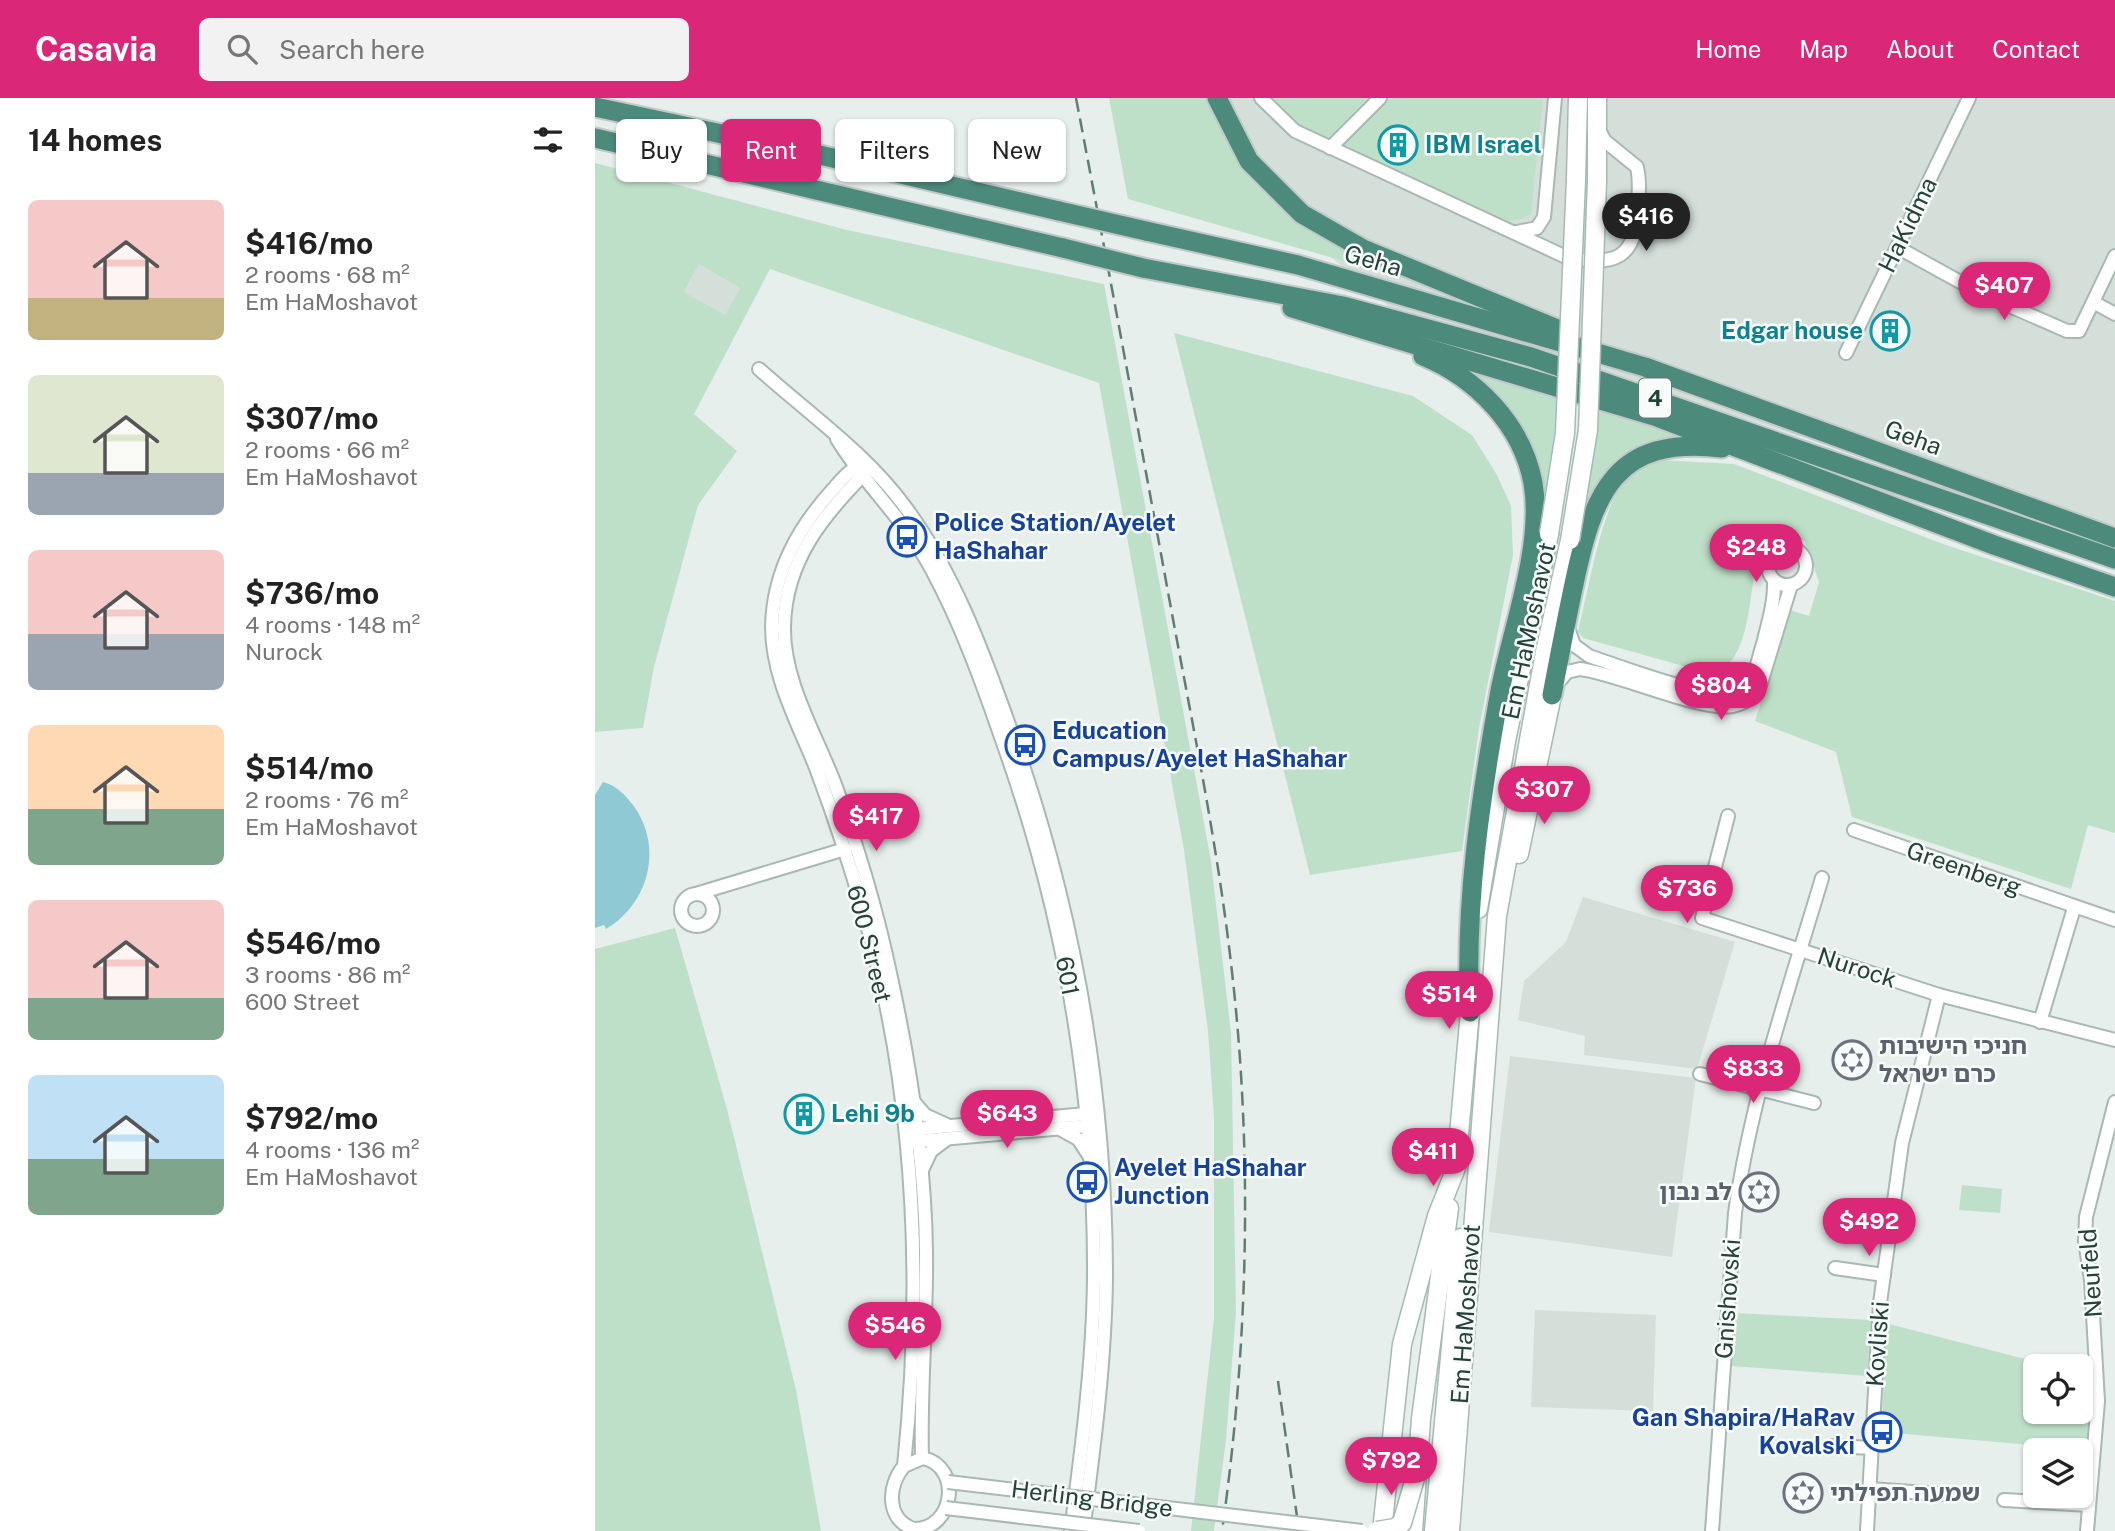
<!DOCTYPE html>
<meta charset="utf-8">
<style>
:root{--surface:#fff;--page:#f2f2f2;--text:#222;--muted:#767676;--accent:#db2777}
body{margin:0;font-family:"Public Sans","Noto Sans Hebrew",sans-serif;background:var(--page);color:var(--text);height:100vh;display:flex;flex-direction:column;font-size:26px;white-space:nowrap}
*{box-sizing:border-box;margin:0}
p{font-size:23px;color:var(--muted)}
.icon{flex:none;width:38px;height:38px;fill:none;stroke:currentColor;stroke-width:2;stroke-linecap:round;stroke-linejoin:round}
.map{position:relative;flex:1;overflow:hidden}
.sheet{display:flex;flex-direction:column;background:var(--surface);width:595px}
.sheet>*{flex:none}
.top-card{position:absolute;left:21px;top:21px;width:665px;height:63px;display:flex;gap:14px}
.buttons{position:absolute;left:1428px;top:1256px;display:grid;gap:14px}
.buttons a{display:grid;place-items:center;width:70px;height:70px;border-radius:10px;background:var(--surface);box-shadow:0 2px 5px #0004;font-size:35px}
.price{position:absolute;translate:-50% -60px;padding:0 16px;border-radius:24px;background:var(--accent);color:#fff;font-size:23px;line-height:46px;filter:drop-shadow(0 2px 4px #0008)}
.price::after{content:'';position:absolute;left:50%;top:42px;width:21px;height:16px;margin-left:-10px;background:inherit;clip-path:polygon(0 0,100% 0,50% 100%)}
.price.on{background:#222;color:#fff}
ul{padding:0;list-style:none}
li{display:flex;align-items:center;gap:21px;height:175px;padding:0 28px}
li span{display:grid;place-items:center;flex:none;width:196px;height:140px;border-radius:10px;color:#555}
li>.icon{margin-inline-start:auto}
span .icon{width:84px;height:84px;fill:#fffc;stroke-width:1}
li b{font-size:30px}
h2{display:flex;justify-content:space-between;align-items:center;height:84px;padding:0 28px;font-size:30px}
.tag{padding:0 24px;border-radius:10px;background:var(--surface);box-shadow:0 2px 5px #0004;font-size:24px;line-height:63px}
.tag.on{background:var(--accent);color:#fff}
header{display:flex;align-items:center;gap:42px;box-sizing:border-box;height:98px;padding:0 35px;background:var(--accent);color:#fff}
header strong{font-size:33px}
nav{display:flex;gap:38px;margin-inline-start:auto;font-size:24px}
.search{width:490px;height:63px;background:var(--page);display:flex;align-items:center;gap:18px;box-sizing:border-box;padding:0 24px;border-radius:10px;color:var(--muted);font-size:26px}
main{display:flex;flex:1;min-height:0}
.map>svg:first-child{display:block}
.built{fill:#d4dfda}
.green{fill:#bfe0c8;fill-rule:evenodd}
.water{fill:#8ec9d4}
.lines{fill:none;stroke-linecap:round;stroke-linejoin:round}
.minor-casing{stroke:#a8b8b2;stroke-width:16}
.secondary-casing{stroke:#a4bbb3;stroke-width:21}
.trunk-casing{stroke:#c2cac8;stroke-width:23}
.minor{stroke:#fff;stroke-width:12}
.secondary{stroke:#fff;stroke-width:18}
.trunk{stroke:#4c8a7c;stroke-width:19}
.rail{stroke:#5f7d75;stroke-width:2.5;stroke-dasharray:14 7;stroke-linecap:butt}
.minor-bridge-casing{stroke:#a8b8b2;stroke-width:16;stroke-linecap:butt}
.secondary-bridge-casing{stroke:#a4bbb3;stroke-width:21;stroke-linecap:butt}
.trunk-bridge-casing{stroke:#c2cac8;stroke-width:23;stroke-linecap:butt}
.minor-bridge{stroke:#fff;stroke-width:12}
.secondary-bridge{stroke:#fff;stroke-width:18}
.trunk-bridge{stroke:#4c8a7c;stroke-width:19}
.labels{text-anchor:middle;stroke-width:5;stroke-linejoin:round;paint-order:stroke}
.shield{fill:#f7fbf9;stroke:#637a73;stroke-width:2}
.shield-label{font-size:23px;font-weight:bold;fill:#24423a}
.culture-label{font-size:24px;font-weight:bold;fill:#0d838f;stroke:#f7fbf9;text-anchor:start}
.street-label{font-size:24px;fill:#24423a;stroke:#f7fbf9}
.transit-label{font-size:24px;font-weight:bold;fill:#164399;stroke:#f7fbf9;text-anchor:start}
.worship-label{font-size:24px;font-weight:bold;fill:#5b616d;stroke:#f7fbf9;text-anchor:start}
</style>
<header>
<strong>Casavia</strong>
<div class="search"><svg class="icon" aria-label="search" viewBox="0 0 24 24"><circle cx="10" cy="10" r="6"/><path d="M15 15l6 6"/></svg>Search here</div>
<nav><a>Home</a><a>Map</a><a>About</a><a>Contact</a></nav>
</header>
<main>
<section class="sheet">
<h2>14 homes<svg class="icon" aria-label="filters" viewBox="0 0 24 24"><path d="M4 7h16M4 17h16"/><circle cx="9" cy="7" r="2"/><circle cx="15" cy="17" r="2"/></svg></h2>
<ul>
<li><span style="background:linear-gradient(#f6c9c9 70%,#c2b280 0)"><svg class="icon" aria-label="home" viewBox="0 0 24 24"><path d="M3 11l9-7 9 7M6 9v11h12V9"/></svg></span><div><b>$416/mo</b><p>2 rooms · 68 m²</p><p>Em HaMoshavot</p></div></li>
<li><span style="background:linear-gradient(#dfe7d0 70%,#9aa5b1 0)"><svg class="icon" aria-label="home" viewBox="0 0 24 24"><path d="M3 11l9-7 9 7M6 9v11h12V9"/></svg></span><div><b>$307/mo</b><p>2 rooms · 66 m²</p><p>Em HaMoshavot</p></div></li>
<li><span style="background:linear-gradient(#f6c9c9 60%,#9aa5b1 0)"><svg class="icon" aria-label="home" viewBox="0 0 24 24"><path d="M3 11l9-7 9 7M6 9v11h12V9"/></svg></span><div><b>$736/mo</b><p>4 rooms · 148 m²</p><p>Nurock</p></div></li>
<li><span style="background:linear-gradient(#ffd9b3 60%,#7fa58c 0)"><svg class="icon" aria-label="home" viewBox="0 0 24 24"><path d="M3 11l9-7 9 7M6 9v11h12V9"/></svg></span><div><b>$514/mo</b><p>2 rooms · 76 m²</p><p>Em HaMoshavot</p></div></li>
<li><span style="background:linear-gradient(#f6c9c9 70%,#7fa58c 0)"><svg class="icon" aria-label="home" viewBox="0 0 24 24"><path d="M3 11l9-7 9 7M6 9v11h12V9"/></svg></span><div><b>$546/mo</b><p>3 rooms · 86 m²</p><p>600 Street</p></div></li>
<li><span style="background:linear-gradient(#bfe0f5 60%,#7fa58c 0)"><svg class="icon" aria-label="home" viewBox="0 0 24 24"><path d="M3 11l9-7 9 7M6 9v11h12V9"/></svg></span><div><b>$792/mo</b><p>4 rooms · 136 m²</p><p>Em HaMoshavot</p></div></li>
</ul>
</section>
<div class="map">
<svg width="1520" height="1433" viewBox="0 0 1520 1433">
<rect width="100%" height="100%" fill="#e6efeb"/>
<g class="built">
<path d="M600,0H1520V440L897,239L798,212L709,136Z"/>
<path d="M104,166L146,190L130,218L89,194Z"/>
<path d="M988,799L1140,844L1102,971L989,957L990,938L923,922L929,883L971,844Z"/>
<path d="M915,958L1101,980L1077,1159L894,1134Z"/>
<path d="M940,1212L1061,1217L1058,1313L936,1309Z"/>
</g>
<g class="green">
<path d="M514,0H616L666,86L835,188L533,101Z"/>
<path d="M674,0H772L732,41L699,28Z"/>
<path d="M796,0H948L936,116L924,122L913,123L748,48Z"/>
<path d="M0,65L252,132L509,186L616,763L636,935L641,1214L631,1342L619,1433H596L619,1220V1019L613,933L589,752L504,285L175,171L99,316L142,353L103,407L59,569L48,630L0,634ZM104,166L145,190L130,217L89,194Z"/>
<path d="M579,235L818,298L877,337L902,377L916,408L918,457L884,630L867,753L715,777Z"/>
<path d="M878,274L968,299L947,450L921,321L903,296Z"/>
<path d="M1004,311L1101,339L1054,349L992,427L983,424Z"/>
<path d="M1066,362L1139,366L1348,446L1520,503V735L1493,727L1476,791L1257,719L1241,654L1160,623L1195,512L1214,518L1224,484L1210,443L1193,438L1165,448C1153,483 1160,564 1117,576L988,540L983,533C993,496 1006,410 1029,384C1039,372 1052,367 1066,362Z"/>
<path d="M80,830L132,1011L201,1292L226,1433H0V851Z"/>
<path d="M1367,1087L1407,1091L1405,1115L1364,1112Z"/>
<path d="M1140,1215L1278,1222L1273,1278L1136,1268Z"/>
<path d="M1290,1225L1461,1269H1440V1314H1486V1275L1493,1277L1496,1318L1494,1352L1287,1334Z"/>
</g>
<path class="water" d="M8,684C21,687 30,697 38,707C69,749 54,806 11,831L9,827L0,830V697Z"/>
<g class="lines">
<g class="minor-casing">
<g id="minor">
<path d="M666,0L700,33L971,159C1021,169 1041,161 1043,108C1044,95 1045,82 1042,69L1010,43L1004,32"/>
<path d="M735,50L785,0"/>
<path d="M922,134L942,130L949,119L960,0"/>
<path d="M1302,149L1385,195L1472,233H1484L1520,158"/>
<path d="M1500,205L1520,216"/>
<path d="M1251,255L1374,0"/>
<path d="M164,271C214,316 271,355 311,410C359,475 387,551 414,627C478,805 511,991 511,1180C510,1265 499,1349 488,1433"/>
<path d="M242,341C270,387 311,423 337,472C366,526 387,584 407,642C469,815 500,997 499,1180C498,1265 487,1349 476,1433"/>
<path d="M270,367C258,368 249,379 241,388C204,428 178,473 177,529C177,579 203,625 221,670C239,718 255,766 269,816C320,995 328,1184 309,1368"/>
<path d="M274,371C229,416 190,462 189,529C188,584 222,638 241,689C262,747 280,806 293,866C314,960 330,1057 331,1154C332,1223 325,1291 327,1360"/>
<circle cx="1192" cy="468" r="19"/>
<path d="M973,530L979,547L994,558C1022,567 1123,607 1145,593C1160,584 1163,561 1168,546C1173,525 1180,504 1179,482"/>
<path d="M961,587L972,574L985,571C1025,576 1103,613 1138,608C1152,605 1160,597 1166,585L1196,487"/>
<path d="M1133,718L1107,820L1344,897L1520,942"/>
<path d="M1259,732L1520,822"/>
<circle cx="102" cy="812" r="16"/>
<path d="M101,796L250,751"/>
<path d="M1445,924L1479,810"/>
<path d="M1105,976L1219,1005"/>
<path d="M319,1004L330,1017L352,1027"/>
<path d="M463,1030L483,1041L493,1056"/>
<path d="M316,1035L322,1031L491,1016L499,1018"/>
<path d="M315,1040L324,1043L492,1028L497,1024"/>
<path d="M327,1072L336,1053L352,1041"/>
<path d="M1240,1170L1289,1177"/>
<path d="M1238,1348L1277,1350"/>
<path d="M328,1360C368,1369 359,1432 319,1431C291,1422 292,1388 309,1368Z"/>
<path d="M1275,1391L1359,1397"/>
<path d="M1409,1402L1494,1407"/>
<path d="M1117,1433L1140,1115C1156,1000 1194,891 1227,780"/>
<path d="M1272,1433L1285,1205L1307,1045L1344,897"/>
<path d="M1492,1433L1503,1303L1496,1182L1490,1143L1491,1119L1520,1004"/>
</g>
</g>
<g class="secondary-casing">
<g id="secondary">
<path d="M981,82L983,0"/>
<path d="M1002,83V0"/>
<path d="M924,756L957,597"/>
<path d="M883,811L911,643L954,436"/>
<path d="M787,1433L807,1246L842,1118L861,1070L876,902"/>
<path d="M818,1433L826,1321L854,1110"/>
<path d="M839,1433L866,1140"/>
<path d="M855,1433L902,818L950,554L975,442"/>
</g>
</g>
<g class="trunk-casing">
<g id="trunk">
<path d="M622,0L654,63L707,116L768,151L972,235"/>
<path d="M0,9L212,54L464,113"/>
<path d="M0,40L468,150"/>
<path d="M551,133L703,167L1050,269L1520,440"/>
<path d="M548,170L748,208L936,259L1520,461"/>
<path d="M697,210L1062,319L1399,447L1520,489"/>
<path d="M828,258C881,280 927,326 938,385C949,448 917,530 905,593C886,697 869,807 875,914"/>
<path d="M957,597C964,560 971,523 979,486C998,395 1020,337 1127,350"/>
</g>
</g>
<use href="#minor" class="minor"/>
<use href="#secondary" class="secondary"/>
<use href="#trunk" class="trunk"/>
<g class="rail">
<path d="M481,0C511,157 540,315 569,472C593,606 622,739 637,874C658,1058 653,1250 627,1433"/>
<path d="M683,1283L704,1433"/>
</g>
<g class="minor-bridge-casing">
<g id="minor-bridge">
<path d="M353,1384L767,1433"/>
<path d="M351,1410L544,1433"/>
</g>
</g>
<g class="secondary-bridge-casing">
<g id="secondary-bridge">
<path d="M954,436L970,335L981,82"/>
<path d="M975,442L993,332L1002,83"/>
<path d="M782,1433L800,1430L807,1425L821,1377"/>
</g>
</g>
<g class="trunk-bridge-casing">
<g id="trunk-bridge">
<path d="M464,113L551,133"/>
<path d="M468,150L548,170"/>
</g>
</g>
<use href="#minor-bridge" class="minor-bridge"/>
<use href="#secondary-bridge" class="secondary-bridge"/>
<use href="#trunk-bridge" class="trunk-bridge"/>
</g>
<defs>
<g id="building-ring" transform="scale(2.0125)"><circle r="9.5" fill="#f7fbf9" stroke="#0f9aa8" stroke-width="1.5"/><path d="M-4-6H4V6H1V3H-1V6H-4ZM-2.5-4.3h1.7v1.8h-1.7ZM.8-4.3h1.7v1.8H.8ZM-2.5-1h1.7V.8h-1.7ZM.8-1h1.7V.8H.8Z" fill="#0f9aa8"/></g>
<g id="bus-ring" transform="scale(2.0125)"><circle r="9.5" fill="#f7fbf9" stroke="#1a4fb4" stroke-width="1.5"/><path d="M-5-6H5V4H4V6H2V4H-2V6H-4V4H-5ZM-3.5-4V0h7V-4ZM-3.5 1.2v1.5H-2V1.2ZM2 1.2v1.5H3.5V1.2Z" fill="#1a4fb4"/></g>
<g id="synagogue-ring" transform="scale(2.0125)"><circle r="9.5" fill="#f7fbf9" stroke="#6b7280" stroke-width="1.5"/><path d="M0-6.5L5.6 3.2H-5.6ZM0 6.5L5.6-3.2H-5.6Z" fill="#6b7280"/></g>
</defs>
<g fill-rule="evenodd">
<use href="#building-ring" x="803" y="47"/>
<use href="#building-ring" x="1295" y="233"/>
<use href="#bus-ring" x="312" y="439"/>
<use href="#bus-ring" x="430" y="647"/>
<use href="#synagogue-ring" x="1257" y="962"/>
<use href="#building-ring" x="209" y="1016"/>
<use href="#bus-ring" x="492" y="1084"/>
<use href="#synagogue-ring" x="1164" y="1094"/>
<use href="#bus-ring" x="1287" y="1334"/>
<use href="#synagogue-ring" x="1208" y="1395"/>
</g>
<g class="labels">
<rect class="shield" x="1044" y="280.5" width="32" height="39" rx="5"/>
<g class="shield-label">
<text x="1060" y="308">4</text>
</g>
<g class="culture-label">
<text x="830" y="55">IBM Israel</text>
<text x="1268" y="241" text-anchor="end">Edgar house</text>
<text x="236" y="1024">Lehi 9b</text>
</g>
<g class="street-label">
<text transform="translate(1313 127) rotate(-64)" y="8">HaKidma</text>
<text transform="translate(778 163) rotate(16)" y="8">Geha</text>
<text transform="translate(1318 340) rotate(20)" y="8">Geha</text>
<text transform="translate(934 533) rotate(-78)" y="8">Em HaMoshavot</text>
<text transform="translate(1369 771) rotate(19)" y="8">Greenberg</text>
<text transform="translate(274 846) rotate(76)" y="8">600 Street</text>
<text transform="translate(1262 870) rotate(18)" y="8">Nurock</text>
<text transform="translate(472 878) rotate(79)" y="8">601</text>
<text transform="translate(1496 1175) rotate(-94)" y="8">Neufeld</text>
<text transform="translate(1133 1201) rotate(-86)" y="8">Gnishovski</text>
<text transform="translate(871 1216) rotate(-86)" y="8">Em HaMoshavot</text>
<text transform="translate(1283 1246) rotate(-86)" y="8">Kovliski</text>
<text transform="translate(497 1401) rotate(7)" y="8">Herling Bridge</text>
</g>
<g class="transit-label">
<text x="339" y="433">Police Station/Ayelet<tspan x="339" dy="28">HaShahar</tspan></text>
<text x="457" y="641">Education<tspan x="457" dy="28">Campus/Ayelet HaShahar</tspan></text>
<text x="519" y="1078">Ayelet HaShahar<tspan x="519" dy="28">Junction</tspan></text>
<text x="1260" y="1328" text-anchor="end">Gan Shapira/HaRav<tspan x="1260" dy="28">Kovalski</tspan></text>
</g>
<g class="worship-label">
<text x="1284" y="956">חניכי הישיבות<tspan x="1284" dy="28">כרם ישראל</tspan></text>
<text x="1137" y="1102" text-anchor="end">לב נבון</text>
<text x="1235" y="1403">שמעה תפילתי</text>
</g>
</g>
</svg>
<div class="buttons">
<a><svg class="icon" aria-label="locate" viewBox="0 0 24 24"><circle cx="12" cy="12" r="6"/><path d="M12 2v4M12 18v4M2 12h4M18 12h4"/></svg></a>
<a><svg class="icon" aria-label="layers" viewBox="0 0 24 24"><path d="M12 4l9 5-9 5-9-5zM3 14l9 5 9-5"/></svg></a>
</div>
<b class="price on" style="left:1051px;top:155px">$416</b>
<b class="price" style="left:1409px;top:224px">$407</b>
<b class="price" style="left:1161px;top:486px">$248</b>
<b class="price" style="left:1126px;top:624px">$804</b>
<b class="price" style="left:949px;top:728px">$307</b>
<b class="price" style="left:281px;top:755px">$417</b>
<b class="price" style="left:1092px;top:827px">$736</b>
<b class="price" style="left:854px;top:933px">$514</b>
<b class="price" style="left:1158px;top:1007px">$833</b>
<b class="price" style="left:412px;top:1052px">$643</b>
<b class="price" style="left:838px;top:1090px">$411</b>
<b class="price" style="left:1274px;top:1160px">$492</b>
<b class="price" style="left:300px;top:1264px">$546</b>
<b class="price" style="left:796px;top:1399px">$792</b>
<div class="top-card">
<a class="tag">Buy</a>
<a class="tag on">Rent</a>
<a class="tag">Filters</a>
<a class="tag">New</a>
</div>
</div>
</main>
